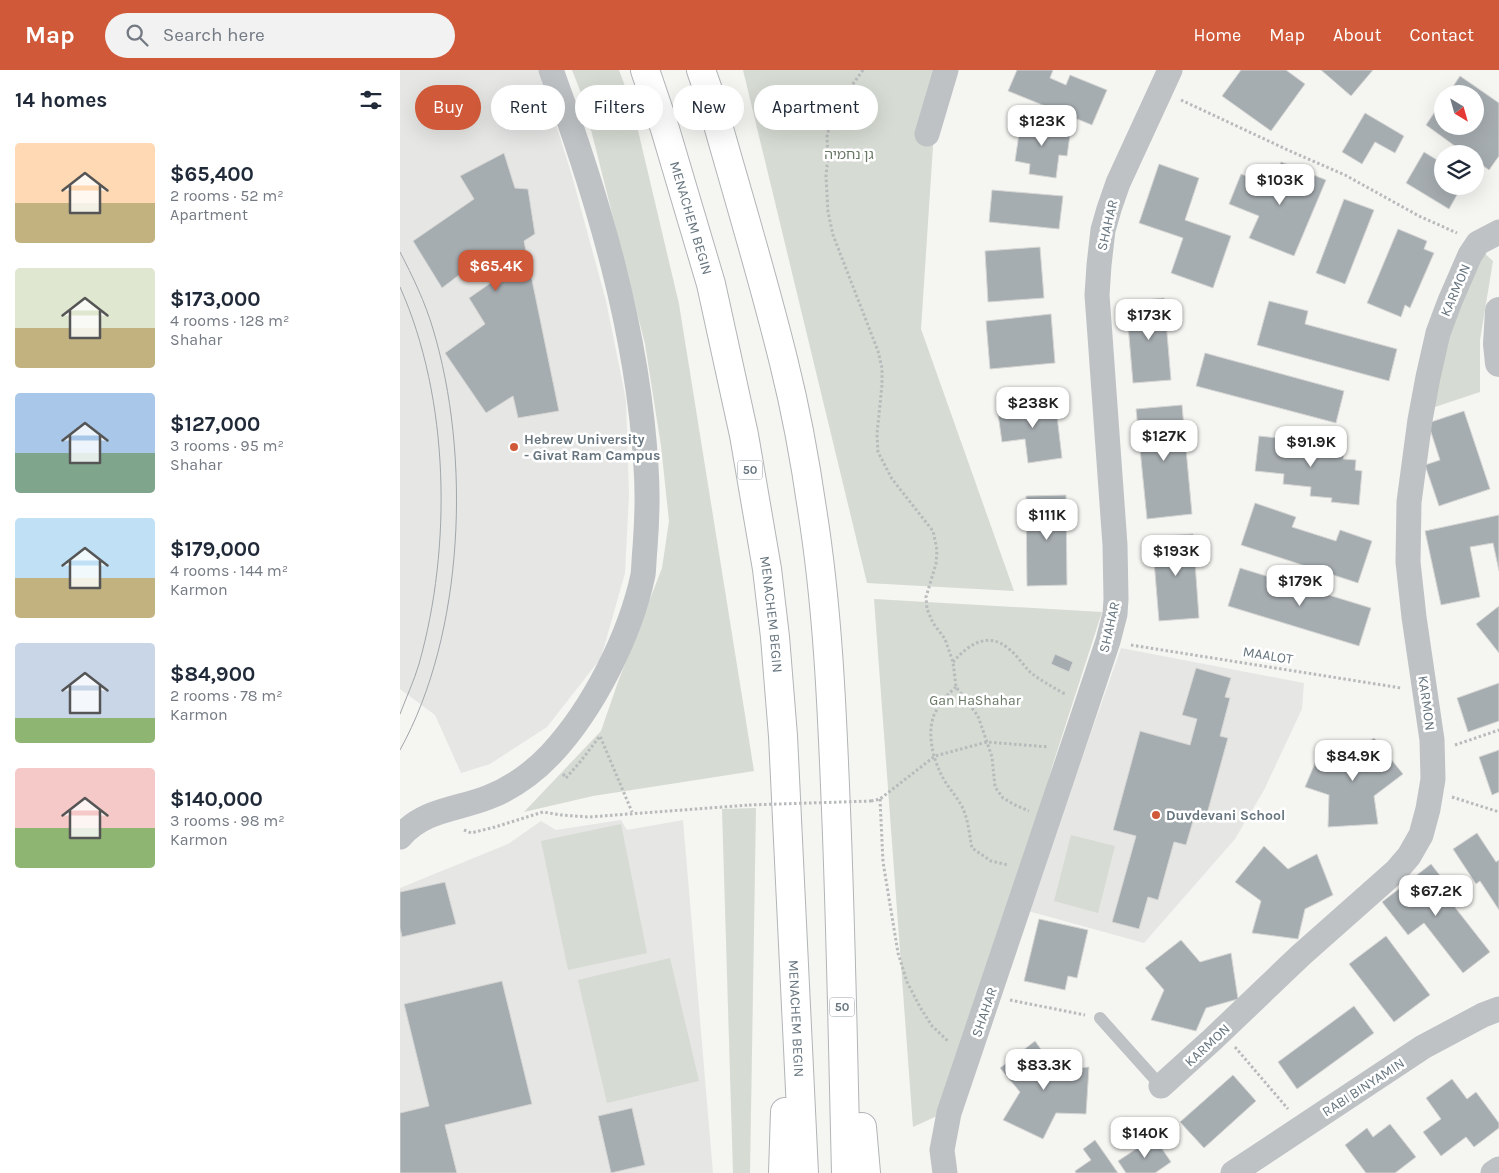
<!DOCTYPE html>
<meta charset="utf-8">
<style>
:root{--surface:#fff;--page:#f2f2f3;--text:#1f2937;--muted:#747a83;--accent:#cf5938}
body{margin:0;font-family:Karla,"Noto Sans Hebrew",sans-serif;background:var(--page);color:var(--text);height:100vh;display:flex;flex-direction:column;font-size:19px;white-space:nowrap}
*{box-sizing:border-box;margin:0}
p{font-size:16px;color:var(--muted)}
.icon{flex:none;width:28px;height:28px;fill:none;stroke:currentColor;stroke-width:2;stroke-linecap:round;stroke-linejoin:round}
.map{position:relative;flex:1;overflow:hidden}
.panel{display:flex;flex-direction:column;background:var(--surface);width:400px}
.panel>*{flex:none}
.guide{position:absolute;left:15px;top:15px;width:475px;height:45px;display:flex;gap:10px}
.needle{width:32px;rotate:143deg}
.tools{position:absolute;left:1034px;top:15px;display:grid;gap:10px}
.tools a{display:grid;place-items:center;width:50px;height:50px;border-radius:50%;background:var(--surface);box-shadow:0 5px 20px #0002;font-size:25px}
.price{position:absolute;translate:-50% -42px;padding:0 11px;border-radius:10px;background:#fff;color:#222;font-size:16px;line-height:32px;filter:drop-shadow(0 1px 2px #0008)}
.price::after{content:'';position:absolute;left:50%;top:30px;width:15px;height:11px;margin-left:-8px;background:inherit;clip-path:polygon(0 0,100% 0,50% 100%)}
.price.active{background:var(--accent);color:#fff}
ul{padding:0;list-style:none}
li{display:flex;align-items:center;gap:15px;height:125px;padding:0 15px}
li span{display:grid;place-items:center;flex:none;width:140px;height:100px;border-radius:5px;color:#555}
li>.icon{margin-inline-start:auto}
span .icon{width:60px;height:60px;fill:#fffc;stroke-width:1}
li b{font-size:21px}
h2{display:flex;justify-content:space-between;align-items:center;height:60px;padding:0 15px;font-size:21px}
.pill{padding:0 18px;border-radius:22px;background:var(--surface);box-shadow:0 5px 20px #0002;font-size:18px;line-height:45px}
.pill.active{background:var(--accent);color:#fff}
header{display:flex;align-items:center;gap:30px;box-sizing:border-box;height:70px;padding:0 25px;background:var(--accent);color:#fff}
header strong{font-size:24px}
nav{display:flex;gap:28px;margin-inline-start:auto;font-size:18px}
.search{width:350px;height:45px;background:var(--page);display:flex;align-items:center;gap:12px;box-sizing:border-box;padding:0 18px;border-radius:28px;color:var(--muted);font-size:19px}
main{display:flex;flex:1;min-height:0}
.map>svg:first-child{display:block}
.built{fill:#e6e6e5}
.green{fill:#d6dbd3}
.building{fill:#a6adb1;stroke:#d6d6d4}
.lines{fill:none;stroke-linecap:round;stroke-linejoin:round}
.motorway-casing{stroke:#b1b5b7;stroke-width:30}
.path{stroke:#b8bbbc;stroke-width:3;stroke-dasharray:2.5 2.5;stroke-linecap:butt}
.service{stroke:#bec2c5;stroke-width:12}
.minor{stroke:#bec2c5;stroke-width:25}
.tertiary{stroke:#bec2c5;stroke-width:28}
.motorway{stroke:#fff;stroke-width:28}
.tram{stroke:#a0a6aa;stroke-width:1}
.path-bridge{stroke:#b8bbbc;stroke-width:3;stroke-dasharray:2.5 2.5;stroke-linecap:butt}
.poi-dot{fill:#cf5938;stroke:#fff;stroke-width:2}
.labels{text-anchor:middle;stroke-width:5;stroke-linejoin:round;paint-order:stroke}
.shield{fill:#fff;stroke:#959ea5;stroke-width:1}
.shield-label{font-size:12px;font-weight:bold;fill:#67757f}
.park-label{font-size:14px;fill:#697765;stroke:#fff}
.street-label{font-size:14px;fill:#67757f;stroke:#fff}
.poi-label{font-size:14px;font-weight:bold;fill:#67757f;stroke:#fff;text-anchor:start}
</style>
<header>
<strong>Map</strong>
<div class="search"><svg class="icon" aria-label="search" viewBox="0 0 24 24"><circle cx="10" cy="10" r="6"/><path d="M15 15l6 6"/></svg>Search here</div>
<nav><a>Home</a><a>Map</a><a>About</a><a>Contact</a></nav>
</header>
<main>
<section class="panel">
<h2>14 homes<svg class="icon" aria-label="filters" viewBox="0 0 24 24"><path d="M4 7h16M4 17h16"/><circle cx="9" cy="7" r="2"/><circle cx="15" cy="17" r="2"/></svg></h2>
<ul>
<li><span style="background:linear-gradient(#ffd9b3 60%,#c2b280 0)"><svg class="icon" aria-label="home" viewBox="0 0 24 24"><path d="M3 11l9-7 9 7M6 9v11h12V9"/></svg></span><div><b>$65,400</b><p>2 rooms · 52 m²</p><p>Apartment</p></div></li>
<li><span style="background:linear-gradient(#dfe7d0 60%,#c2b280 0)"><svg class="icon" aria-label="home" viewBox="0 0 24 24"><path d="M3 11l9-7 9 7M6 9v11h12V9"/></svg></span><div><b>$173,000</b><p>4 rooms · 128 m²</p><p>Shahar</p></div></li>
<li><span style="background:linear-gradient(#a9c7e8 60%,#7fa58c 0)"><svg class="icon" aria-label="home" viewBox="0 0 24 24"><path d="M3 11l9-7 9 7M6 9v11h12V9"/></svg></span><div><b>$127,000</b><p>3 rooms · 95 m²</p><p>Shahar</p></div></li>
<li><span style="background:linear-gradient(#bfe0f5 60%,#c2b280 0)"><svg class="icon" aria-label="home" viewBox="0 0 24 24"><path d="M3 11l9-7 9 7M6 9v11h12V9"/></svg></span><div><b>$179,000</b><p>4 rooms · 144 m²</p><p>Karmon</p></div></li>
<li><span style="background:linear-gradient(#c9d6e8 75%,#8fb573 0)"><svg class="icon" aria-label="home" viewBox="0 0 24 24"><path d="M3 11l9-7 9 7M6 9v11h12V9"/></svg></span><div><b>$84,900</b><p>2 rooms · 78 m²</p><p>Karmon</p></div></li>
<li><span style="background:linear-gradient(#f6c9c9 60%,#8fb573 0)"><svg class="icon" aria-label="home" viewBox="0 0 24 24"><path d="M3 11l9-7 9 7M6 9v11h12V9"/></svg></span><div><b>$140,000</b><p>3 rooms · 98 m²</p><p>Karmon</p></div></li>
</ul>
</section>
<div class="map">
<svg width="1099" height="1103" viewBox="0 0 1099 1103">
<rect width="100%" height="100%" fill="#f5f5f2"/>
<g class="built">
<path d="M0,0H139L172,106L206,231L226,330L229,424L225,503L201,588L147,657L90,694L61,703L35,645L0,619Z"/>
<path d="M721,578L904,613L902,639L864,720L835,769L744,873L628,841Z"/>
<path d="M221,750L227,760L283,750L313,1103H0V818L108,774L141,751L156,760Z"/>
</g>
<g class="green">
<path d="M172,0H219L232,35L279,234L354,701L193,726L124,742L201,661L218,612L262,498L269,451L261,376L245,274L183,28Z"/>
<path d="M343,0H538L521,259L614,521L467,513Z"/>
<path d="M1083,182L1093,191L1080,270V322L1032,338L1041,281Z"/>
<path d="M474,529L702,542L652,697L563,1034L513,1057Z"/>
<path d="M356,738L350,1103H333L322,739Z"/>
<path d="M221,754L247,883L168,900L141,771Z"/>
<path d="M671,765L715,776L698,843L654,831Z"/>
<path d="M270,888L299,1011L207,1033L178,910Z"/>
</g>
<g class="building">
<path d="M617,0H653L650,8L666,15L670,5L707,20L692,55L608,21Z"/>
<path d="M841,0H886L905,14L871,61L822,26Z"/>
<path d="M921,0H973L951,26Z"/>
<path d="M1060,6L1099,33V86L1089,100L1075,90V84H1066L1026,55L1042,31V56H1075V24H1048Z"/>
<path d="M965,43L1004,66L995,83L975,72L962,94L942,82Z"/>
<path d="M621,50L671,58L667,86L659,85L656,108L629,104L630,94L615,91Z"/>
<path d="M1024,82L1042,93V116H1062L1049,139L1006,113Z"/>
<path d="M104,83L115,118L128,119L135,164L124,171L159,341L118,348L113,326L86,343L45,283L85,254L69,228L92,212L88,183L42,218L13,171L74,129L60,106Z"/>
<path d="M881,92L926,110L894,186L849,168L859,146L829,134L841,104L871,116Z"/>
<path d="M759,94L799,108L785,150L831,166L813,218L771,203L783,168L739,153Z"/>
<path d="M592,120L663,126L659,159L589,152Z"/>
<path d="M944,129L974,140L945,214L916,203Z"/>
<path d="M998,159L1027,171L1024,179L1034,183L1010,238L1005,235L1001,247L967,233Z"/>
<path d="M640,177L644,228L588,232L585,181Z"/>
<path d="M764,228L771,310L733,313L726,232Z"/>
<path d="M869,231L908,241L905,254L997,279L989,311L857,275Z"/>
<path d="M651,244L655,293L590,299L586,251Z"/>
<path d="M805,283L944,321L936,353L796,316Z"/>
<path d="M655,329L662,388L628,393L625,369L602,372L597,337Z"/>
<path d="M782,335L792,444L747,449L736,339Z"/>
<path d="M1064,341L1090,419L1039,436L1025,395L1040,390L1028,353Z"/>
<path d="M859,366L926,373L925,380L944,382L943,389L956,390L955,400L962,401L959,435L931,432L932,428L910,426L911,417L883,414L884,404L855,401Z"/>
<path d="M666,425L667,515L627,516L626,426Z"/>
<path d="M855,433L896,447L892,457L936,471L940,460L972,471L958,513L841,475Z"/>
<path d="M1099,445V501L1093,473L1070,477L1080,527L1041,535L1025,461Z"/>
<path d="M793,464L799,548L759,551L752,467Z"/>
<path d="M840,498L971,538L959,576L828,536Z"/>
<path d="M1099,536V583L1076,554Z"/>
<path d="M655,584L673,592L669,602L651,594Z"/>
<path d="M796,598L831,608L825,627L830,628L820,666L828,668L807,744L796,741L786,775L774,772L758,830L748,827L739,859L712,852L736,766L713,760L740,661L790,675L797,649L782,645Z"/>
<path d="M1099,613V651L1068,662L1057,628Z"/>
<path d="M974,668L1003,704L974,726L978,754L928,757L929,725L905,717L924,672L951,685Z"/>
<path d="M1099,680V722L1092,725L1079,687Z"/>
<path d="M1077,763L1096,792L1099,790V840L1080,811L1076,814L1053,779Z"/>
<path d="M864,776L888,799L917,784L933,825L905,839L898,869L852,863L861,831L835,812Z"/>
<path d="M1031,794L1056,826L1050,831L1090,882L1063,903L1024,853L1008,865L982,832Z"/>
<path d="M45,812L56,854L2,867L0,858V822Z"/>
<path d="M639,849L688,860L677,908L668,906L665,920L624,911Z"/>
<path d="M986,866L1030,925L994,952L949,894Z"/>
<path d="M781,870L800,892L831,883L838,929L806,938L796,961L751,950L764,920L745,898Z"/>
<path d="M102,911L132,1034L45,1055L57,1103H0V1043L29,1036L4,934Z"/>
<path d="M954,936L974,963L897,1019L878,992Z"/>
<path d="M635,971L656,1000L689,997L686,1044L656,1043L643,1069L603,1050L620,1022L600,998Z"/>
<path d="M833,1005L856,1031L804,1078L780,1052Z"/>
<path d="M1052,1009L1067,1029L1076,1022L1099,1053V1058L1074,1077L1066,1067L1041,1086L1023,1062L1041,1049L1026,1028Z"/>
<path d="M232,1038L245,1095L211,1103L198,1046Z"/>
<path d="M990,1054L1016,1087L995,1103H966L945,1075L967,1058L973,1067Z"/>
<path d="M754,1067L771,1092L755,1103H726L718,1091Z"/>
<path d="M695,1070L718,1103H676L675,1101L691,1090L683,1079Z"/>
</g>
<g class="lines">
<g class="motorway-casing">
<g id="motorway">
<path id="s1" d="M245,0L265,59L311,214L344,365L367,499L375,567L383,666L404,1103"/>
<path d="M301,0L309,23C334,113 362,203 384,293C396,341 405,390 412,439C428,539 432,640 436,740C441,861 443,982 446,1103"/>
<path d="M462,1057L466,1103"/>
<path d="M383,1103L385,1042"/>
</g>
</g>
<g class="path">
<path d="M463,0L440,32L431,48L427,67L428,86L426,106L428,142L433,165L478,281L482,298V315L477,364L478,382L492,409L533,461L537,480L536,494L526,527L527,539L533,553L545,569L553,592L556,617L578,646L592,687L595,717L603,728L615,735L629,741"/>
<path d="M781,30L890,81L945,105L1019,146L1057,163"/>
<path d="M731,575L1001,618"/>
<path d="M553,592C569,574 588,561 609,579C617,585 623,595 630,602C640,610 651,616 663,623L667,624"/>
<path d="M556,617C548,624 541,631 536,641C526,659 532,686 541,704C546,715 554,723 560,733C568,746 569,763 572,778L591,791L608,795"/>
<path d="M1055,675L1099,660"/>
<path d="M163,704L166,708L180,692L200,666L232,742"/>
<path d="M1052,727L1099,742"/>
<path d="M480,729L483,792L498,883L507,912L520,937L532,956L549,972"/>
<path d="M471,731L480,729L535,686L587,672L649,677"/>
<path d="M64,760L71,763L95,757L143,742L161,745L189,747L349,735"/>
<path d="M610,930L685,945"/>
<path d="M835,977L888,1039"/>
</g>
<path class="service" d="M700,948L761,1016"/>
<g class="minor">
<path d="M527,64L546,0"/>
<path d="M0,767C24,739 57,740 89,727C112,718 134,702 151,684C193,639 230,566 243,505C244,497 244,487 245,478C247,451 248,424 246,397C238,261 198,128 151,0"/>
<path d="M761,1016L813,969L901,885L997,800L1009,786L1021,765L1028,739L1033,709L1032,670L1014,547L1008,492L1009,432L1020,350L1028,307L1038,263L1050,231L1070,185L1078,173L1099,162"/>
<path d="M545,1103L542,1080L549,1043L681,652L708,571L715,544L716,529L715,475L700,266L697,225L699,195L703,160L709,139L718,113L770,0"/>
<path d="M833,1103L1023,977L1083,945L1099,939"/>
<path d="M1093,1103L1099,1099"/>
</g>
<path class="tertiary" d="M1099,241L1097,274L1099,293"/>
<use href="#motorway" class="motorway"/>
<g class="tram">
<path d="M0,182C13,207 25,232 33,259C71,385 65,563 0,680"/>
<path d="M0,217C50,329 52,477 19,594C14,611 6,628 0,644"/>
</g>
<path class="path-bridge" d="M349,735L471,731"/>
</g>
<g class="poi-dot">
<circle cx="114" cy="377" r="5"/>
<circle cx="756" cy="745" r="5"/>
</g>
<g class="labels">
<g class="shield">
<rect x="337.5" y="390.5" width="25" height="19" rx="4"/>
<rect x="429.5" y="927.5" width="25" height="19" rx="4"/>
</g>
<g class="shield-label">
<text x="350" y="404">50</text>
<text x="442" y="941">50</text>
</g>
<g class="park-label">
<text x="449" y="89">גן נחמיה</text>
<text x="575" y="635">Gan HaShahar</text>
</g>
<g class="street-label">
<text dy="5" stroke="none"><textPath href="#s1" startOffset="155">MENACHEM BEGIN</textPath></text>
<text transform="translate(707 155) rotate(-77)" y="5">SHAHAR</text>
<text transform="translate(1055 220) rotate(-67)" y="5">KARMON</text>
<text dy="5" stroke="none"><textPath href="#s1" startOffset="560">MENACHEM BEGIN</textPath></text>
<text transform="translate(709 557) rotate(-77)" y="5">SHAHAR</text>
<text transform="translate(868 585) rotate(9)" y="5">MAALOT</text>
<text transform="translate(1027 633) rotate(82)" y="5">KARMON</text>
<text transform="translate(584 942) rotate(-71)" y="5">SHAHAR</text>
<text dy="5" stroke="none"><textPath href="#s1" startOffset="965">MENACHEM BEGIN</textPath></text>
<text transform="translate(807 975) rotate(-43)" y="5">KARMON</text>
<text transform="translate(963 1017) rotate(-33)" y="5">RABI BINYAMIN</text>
</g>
<g class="poi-label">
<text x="124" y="374">Hebrew University<tspan x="124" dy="16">- Givat Ram Campus</tspan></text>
<text x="766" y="750">Duvdevani School</text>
</g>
</g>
</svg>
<div class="tools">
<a><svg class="needle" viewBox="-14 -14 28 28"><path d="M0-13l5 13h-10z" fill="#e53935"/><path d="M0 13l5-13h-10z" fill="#747a83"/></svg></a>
<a><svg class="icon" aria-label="layers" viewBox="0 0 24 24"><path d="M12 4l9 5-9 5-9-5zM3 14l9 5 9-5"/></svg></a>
</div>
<b class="price" style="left:642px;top:77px">$123K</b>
<b class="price" style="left:880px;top:136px">$103K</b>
<b class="price active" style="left:96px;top:222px">$65.4K</b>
<b class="price" style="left:749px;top:271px">$173K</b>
<b class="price" style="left:633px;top:359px">$238K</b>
<b class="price" style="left:764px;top:392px">$127K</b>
<b class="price" style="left:911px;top:398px">$91.9K</b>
<b class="price" style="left:647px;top:471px">$111K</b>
<b class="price" style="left:776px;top:507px">$193K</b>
<b class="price" style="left:900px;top:537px">$179K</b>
<b class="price" style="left:953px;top:712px">$84.9K</b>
<b class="price" style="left:1036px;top:847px">$67.2K</b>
<b class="price" style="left:644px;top:1021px">$83.3K</b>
<b class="price" style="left:745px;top:1089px">$140K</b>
<div class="guide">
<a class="pill active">Buy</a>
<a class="pill">Rent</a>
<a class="pill">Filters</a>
<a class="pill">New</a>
<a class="pill">Apartment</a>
</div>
</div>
</main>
